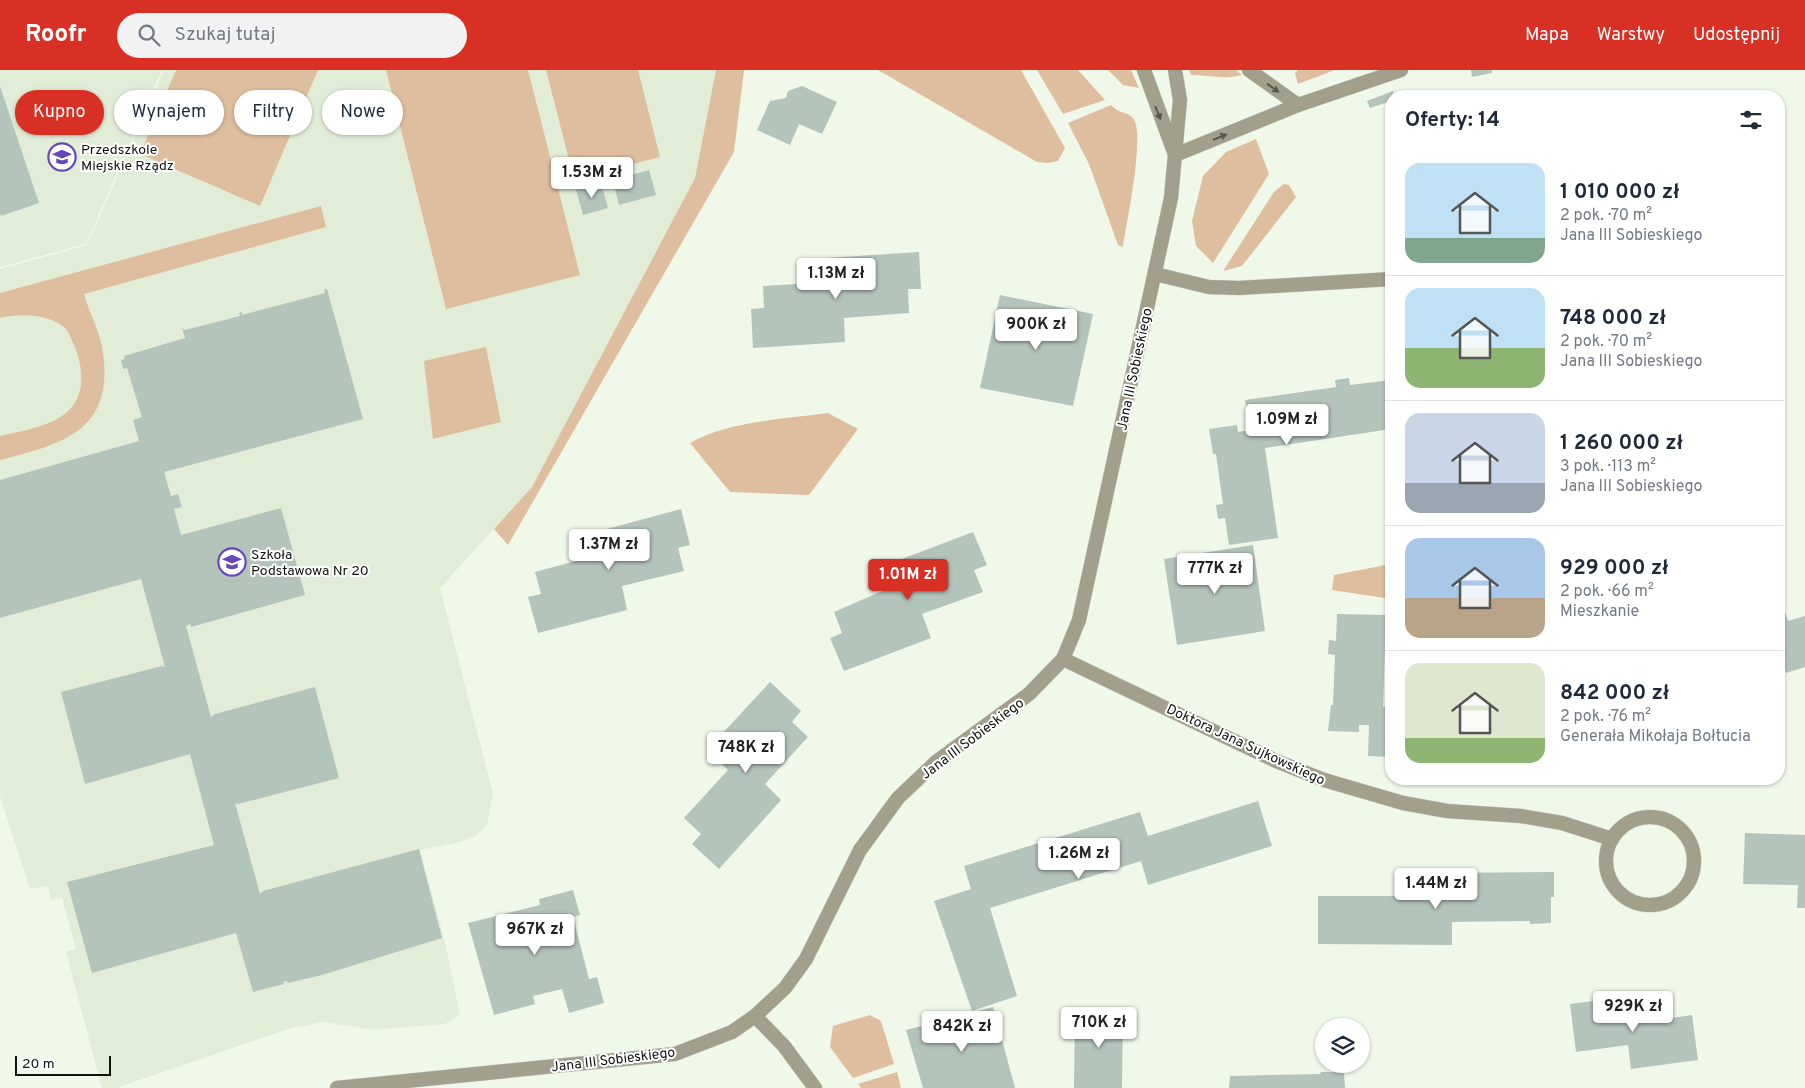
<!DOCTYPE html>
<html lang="pl">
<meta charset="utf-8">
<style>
:root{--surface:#fff;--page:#f2f2f3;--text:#1f2937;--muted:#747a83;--line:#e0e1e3;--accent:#d93025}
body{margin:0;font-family:Overpass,sans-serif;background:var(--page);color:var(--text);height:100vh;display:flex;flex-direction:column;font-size:19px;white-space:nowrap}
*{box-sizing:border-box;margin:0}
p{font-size:16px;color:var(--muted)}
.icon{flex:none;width:28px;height:28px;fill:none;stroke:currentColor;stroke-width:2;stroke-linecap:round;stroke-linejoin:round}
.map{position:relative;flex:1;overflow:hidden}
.sheet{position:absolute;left:1385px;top:20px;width:400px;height:695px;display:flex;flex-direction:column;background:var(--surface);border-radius:20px;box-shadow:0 1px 4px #0004}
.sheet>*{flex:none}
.guide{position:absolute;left:15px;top:20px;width:475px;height:45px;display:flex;gap:10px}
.buttons{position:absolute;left:1315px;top:948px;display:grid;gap:10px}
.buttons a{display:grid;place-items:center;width:55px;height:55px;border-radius:50%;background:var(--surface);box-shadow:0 1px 4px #0004;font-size:25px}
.scale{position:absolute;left:15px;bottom:12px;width:96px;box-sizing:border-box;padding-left:5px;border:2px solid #0f120d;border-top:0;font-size:14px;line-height:18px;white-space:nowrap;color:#0f120d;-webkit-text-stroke:4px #fff;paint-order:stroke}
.price{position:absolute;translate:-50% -42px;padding:0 11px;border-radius:5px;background:#fff;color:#222;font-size:16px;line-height:32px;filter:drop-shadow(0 1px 2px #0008)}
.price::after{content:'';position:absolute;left:50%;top:30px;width:15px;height:11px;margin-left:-8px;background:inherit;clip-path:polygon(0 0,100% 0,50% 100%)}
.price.current{background:var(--accent);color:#fff}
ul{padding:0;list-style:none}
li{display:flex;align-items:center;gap:15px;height:125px;padding:0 20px}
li+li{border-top:1px solid var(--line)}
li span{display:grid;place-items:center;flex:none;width:140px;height:100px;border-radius:15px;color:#555}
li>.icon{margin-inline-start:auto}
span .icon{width:60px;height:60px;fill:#fffc;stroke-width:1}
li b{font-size:21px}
h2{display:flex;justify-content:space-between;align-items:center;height:60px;padding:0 20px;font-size:21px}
.chip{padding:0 18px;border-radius:22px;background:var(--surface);box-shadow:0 1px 4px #0004;font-size:18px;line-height:45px}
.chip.current{background:var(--accent);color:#fff}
header{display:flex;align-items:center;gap:30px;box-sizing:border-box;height:70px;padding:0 25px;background:var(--accent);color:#fff}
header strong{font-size:24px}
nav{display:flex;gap:28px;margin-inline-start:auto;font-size:18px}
.search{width:350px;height:45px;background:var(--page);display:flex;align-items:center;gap:12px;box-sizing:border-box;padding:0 18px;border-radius:28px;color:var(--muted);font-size:19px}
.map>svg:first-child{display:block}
.built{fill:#e1edd7}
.green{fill:#dfbe9f}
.building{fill:#b3c4bb}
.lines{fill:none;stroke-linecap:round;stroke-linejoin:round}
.service-casing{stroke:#ccd3c6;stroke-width:15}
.minor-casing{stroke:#ccd3c6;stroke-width:15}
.service{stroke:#a29f8c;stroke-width:14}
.minor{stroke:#a29f8c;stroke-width:14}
.oneway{fill:#58584c}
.labels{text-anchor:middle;stroke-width:4;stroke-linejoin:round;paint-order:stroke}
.poi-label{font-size:14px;fill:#0f120d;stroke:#fff;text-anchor:start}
.street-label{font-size:14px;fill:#0f120d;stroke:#fff}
</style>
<header>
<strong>Roofr</strong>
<div class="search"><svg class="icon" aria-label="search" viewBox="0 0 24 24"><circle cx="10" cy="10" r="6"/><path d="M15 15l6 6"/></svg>Szukaj tutaj</div>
<nav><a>Mapa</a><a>Warstwy</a><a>Udostępnij</a></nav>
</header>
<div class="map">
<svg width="1805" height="1018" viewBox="0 0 1805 1018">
<rect width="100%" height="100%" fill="#f0f8e9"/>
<g class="built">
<path d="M0,0H162L86,174L0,197Z"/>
<path d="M164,0H716L695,108L532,417L440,518L493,724L487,754L477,765L460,772L420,780L444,868L460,944L445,954L374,960L323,952L288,959L116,1018H102L66,882L76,879L62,828L51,830L48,816L30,819L0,726V199L87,175Z"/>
</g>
<g class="green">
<path d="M176,0H318L260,136L140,84Z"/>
<path d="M386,0H528L580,205L446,239Z"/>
<path d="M546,0H638L660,87L574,109Z"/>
<path d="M716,0H744L734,82L508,475L494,459L532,417L695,108Z"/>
<path d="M878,0H1021L1065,78L1058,91L1048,93L1037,92Z"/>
<path d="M1037,0H1078L1105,30L1063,44Z"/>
<path d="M1108,0H1131L1139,18L1123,15Z"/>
<path d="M1189,0H1236L1242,5C1225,10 1208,5 1191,5Z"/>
<path d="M1298,0H1335L1298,14L1295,3Z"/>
<path d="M1111,35C1117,43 1128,42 1133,48C1146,63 1126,155 1123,177L1118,175L1089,94L1068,53Z"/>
<path d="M1256,69L1269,104L1213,193L1196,176L1192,151L1203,106L1226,82Z"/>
<path d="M1284,114L1289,115L1296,127L1242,196L1223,201L1274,122Z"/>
<path d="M321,136L326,157L84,224C89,243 101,263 103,283C114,362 61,374 0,390V366C21,361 56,356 71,338C87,319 82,293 73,273C71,269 69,263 66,259C51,244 19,243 0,248V223Z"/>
<path d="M486,277L501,352L433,369L424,291Z"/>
<path d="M828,343L858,359L809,425L730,422L690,373C728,351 785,349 828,343Z"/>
<path d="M1391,494V529L1332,520L1334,505Z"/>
<path d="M870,945L881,951L894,994L853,1008L830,977L833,956Z"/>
<path d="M897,1002L901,1018H861L858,1014Z"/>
</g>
<g class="building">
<path d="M1471,0H1492V3L1472,7Z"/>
<path d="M0,16L39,133L1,146L0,143Z"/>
<path d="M802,16L837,32L822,64L799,54L790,75L757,60L770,31L786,28L788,21Z"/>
<path d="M1393,21L1395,26H1391V31L1370,38L1367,31Z"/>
<path d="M649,100L656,125L619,135L613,110Z"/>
<path d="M601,113L608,138L583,145L576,120Z"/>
<path d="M919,182L921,219H908L909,243L844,248L845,272L753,278L751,239L764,238L763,216L828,212L826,188Z"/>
<path d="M324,219H327L363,349L164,402L171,426L178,424L182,437L174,439L181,465L281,438L305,525L191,557L190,554L186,556L211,647L215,644L315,617L339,708L238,734L235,733L260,824L263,821L419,779L442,868L322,905L288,913L287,911L283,912L284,914L253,922L236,863L92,903L67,812L214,775L190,684L85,714L61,622L162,596L165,597L141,509L0,548V410L139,371L133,350L142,347L127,298L123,299L121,290L125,289L124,286L185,268L182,258L185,260L240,246L239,243L242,242V245L325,223Z"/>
<path d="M1000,225L1093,244L1073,336L980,318Z"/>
<path d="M1349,308L1350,315L1391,310V359L1265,378L1278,468L1229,475L1225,448L1218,449L1216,435L1223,434L1216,384H1213L1209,359L1237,355L1238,362L1250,360L1245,330L1336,317L1335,310Z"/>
<path d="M681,439L690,475L678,478L684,501L622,516L627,540L538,563L528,527L541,524L535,502L598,485L592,463Z"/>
<path d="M973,462L987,495L974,500L983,522L922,544L931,568L844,601L830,568L842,563L834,542L894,516L886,495Z"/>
<path d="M1253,475L1265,561L1177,575L1164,489Z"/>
<path d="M1779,530H1781L1788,551L1805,546V597L1786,603L1779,580Z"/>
<path d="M1337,544L1386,545L1383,637H1391V687L1368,686L1369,655H1359V662L1328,661L1331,635H1333L1335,585L1328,584L1329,570L1336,571Z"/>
<path d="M770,612L801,641L792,652L808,667L765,714L781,730L719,799L692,774L701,764L684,748L728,700L707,680Z"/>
<path d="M1258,731L1272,776L1148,815L1141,791L990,838L1017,926L972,941L934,831L971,819L964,796L1140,742L1148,766Z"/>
<path d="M1745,763L1805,765V838H1797L1798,815L1743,814Z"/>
<path d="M1554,802V827H1551V853L1530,854V851L1452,852V875L1318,874V826H1439V803Z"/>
<path d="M573,820L580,845L573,847L589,909L597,907L604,933L569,943L562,919L533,926L535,934L494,945L468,853L540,835L539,829Z"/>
<path d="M1634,926L1637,953L1692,945L1698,990L1631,999L1628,975L1576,982L1570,934Z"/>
<path d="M993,937L1015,1018H923L906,960Z"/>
<path d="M1123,939L1122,1018H1074L1075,940Z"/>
<path d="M1321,1002H1344L1345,1018H1229L1230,1006L1320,1004Z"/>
</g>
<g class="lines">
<g class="service-casing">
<g id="service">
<path d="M1249,0L1298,35"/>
<path d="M1175,85L1298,35L1401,0"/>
</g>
</g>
<g class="minor-casing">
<g id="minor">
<path d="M1144,0L1174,82"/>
<path d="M1155,204L1209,217L1239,218L1391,209"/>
<path d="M1063,589L1276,691L1324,710L1403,733L1447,741L1521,746L1562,753L1612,769"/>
<circle cx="1650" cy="791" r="44"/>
<path d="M755,946L784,976L815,1018"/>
<path d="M337,1018L675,984L732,962L755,946L785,918L806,889L860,780L898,728L936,692L1029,624L1063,589L1079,550L1171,128L1180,30L1175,0"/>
</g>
</g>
<use href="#service" class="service"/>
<use href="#minor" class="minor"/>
</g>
<defs><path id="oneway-solid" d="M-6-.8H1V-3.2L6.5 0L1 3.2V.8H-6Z" transform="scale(1.25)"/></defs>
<g class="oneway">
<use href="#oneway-solid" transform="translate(1273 18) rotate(36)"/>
<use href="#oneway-solid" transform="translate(1158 43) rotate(68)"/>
<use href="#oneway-solid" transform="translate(1220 67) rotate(-22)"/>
</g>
<defs>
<g id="school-ring" transform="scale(1.4375)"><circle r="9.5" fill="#fff" stroke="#6745bd" stroke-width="1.5"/><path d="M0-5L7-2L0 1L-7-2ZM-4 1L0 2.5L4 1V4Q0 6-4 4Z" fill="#6745bd"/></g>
</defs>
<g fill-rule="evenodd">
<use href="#school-ring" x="62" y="87"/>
<use href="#school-ring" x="232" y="492"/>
</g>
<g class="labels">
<g class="poi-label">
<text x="81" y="84">Przedszkole<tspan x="81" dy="16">Miejskie Rządz</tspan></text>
<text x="251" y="489">Szkoła<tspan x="251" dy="16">Podstawowa Nr 20</tspan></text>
</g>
<g class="street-label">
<text transform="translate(1134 299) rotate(-78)" y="5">Jana III Sobieskiego</text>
<text transform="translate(972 668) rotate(-37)" y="5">Jana III Sobieskiego</text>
<text transform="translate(1246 674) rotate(25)" y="5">Doktora Jana Sujkowskiego</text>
<text transform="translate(613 989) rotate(-7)" y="5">Jana III Sobieskiego</text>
</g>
</g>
</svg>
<div class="buttons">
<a><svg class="icon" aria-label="layers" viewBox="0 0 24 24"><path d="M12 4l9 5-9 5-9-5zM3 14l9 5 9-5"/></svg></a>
</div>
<div class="scale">20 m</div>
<b class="price" style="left:592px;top:129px">1.53M zł</b>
<b class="price" style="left:836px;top:230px">1.13M zł</b>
<b class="price" style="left:1036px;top:281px">900K zł</b>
<b class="price" style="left:1287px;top:376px">1.09M zł</b>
<b class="price" style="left:609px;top:501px">1.37M zł</b>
<b class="price" style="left:1215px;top:525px">777K zł</b>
<b class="price current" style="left:908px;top:531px">1.01M zł</b>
<b class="price" style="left:746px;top:704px">748K zł</b>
<b class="price" style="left:1079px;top:810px">1.26M zł</b>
<b class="price" style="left:1436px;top:840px">1.44M zł</b>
<b class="price" style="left:535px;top:886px">967K zł</b>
<b class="price" style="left:1633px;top:963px">929K zł</b>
<b class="price" style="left:1099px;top:979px">710K zł</b>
<b class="price" style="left:962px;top:983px">842K zł</b>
<div class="guide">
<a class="chip current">Kupno</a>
<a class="chip">Wynajem</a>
<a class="chip">Filtry</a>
<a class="chip">Nowe</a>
</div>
<section class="sheet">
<h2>Oferty: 14<svg class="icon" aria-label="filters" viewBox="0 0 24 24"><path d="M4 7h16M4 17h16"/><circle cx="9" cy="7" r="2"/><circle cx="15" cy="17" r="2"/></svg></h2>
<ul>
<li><span style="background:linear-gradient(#bfe0f5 75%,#7fa58c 0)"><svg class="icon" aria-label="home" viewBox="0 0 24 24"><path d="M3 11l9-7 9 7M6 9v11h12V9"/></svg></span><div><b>1 010 000 zł</b><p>2 pok. · 70 m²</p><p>Jana III Sobieskiego</p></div></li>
<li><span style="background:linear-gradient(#bfe0f5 60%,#8fb573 0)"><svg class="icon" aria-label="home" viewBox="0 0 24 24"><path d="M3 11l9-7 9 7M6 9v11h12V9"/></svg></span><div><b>748 000 zł</b><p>2 pok. · 70 m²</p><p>Jana III Sobieskiego</p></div></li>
<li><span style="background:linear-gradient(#c9d6e8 70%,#9aa5b1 0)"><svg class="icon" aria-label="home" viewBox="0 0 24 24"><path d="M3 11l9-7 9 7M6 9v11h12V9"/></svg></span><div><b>1 260 000 zł</b><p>3 pok. · 113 m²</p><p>Jana III Sobieskiego</p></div></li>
<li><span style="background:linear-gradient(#a9c7e8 60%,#b9a48a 0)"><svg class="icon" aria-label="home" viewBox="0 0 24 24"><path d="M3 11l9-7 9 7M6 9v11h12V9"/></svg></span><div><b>929 000 zł</b><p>2 pok. · 66 m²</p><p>Mieszkanie</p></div></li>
<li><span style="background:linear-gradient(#dfe7d0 75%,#8fb573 0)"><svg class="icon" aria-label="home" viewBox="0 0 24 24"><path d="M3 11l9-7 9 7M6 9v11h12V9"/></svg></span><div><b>842 000 zł</b><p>2 pok. · 76 m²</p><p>Generała Mikołaja Bołtucia</p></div></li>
</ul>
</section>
</div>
